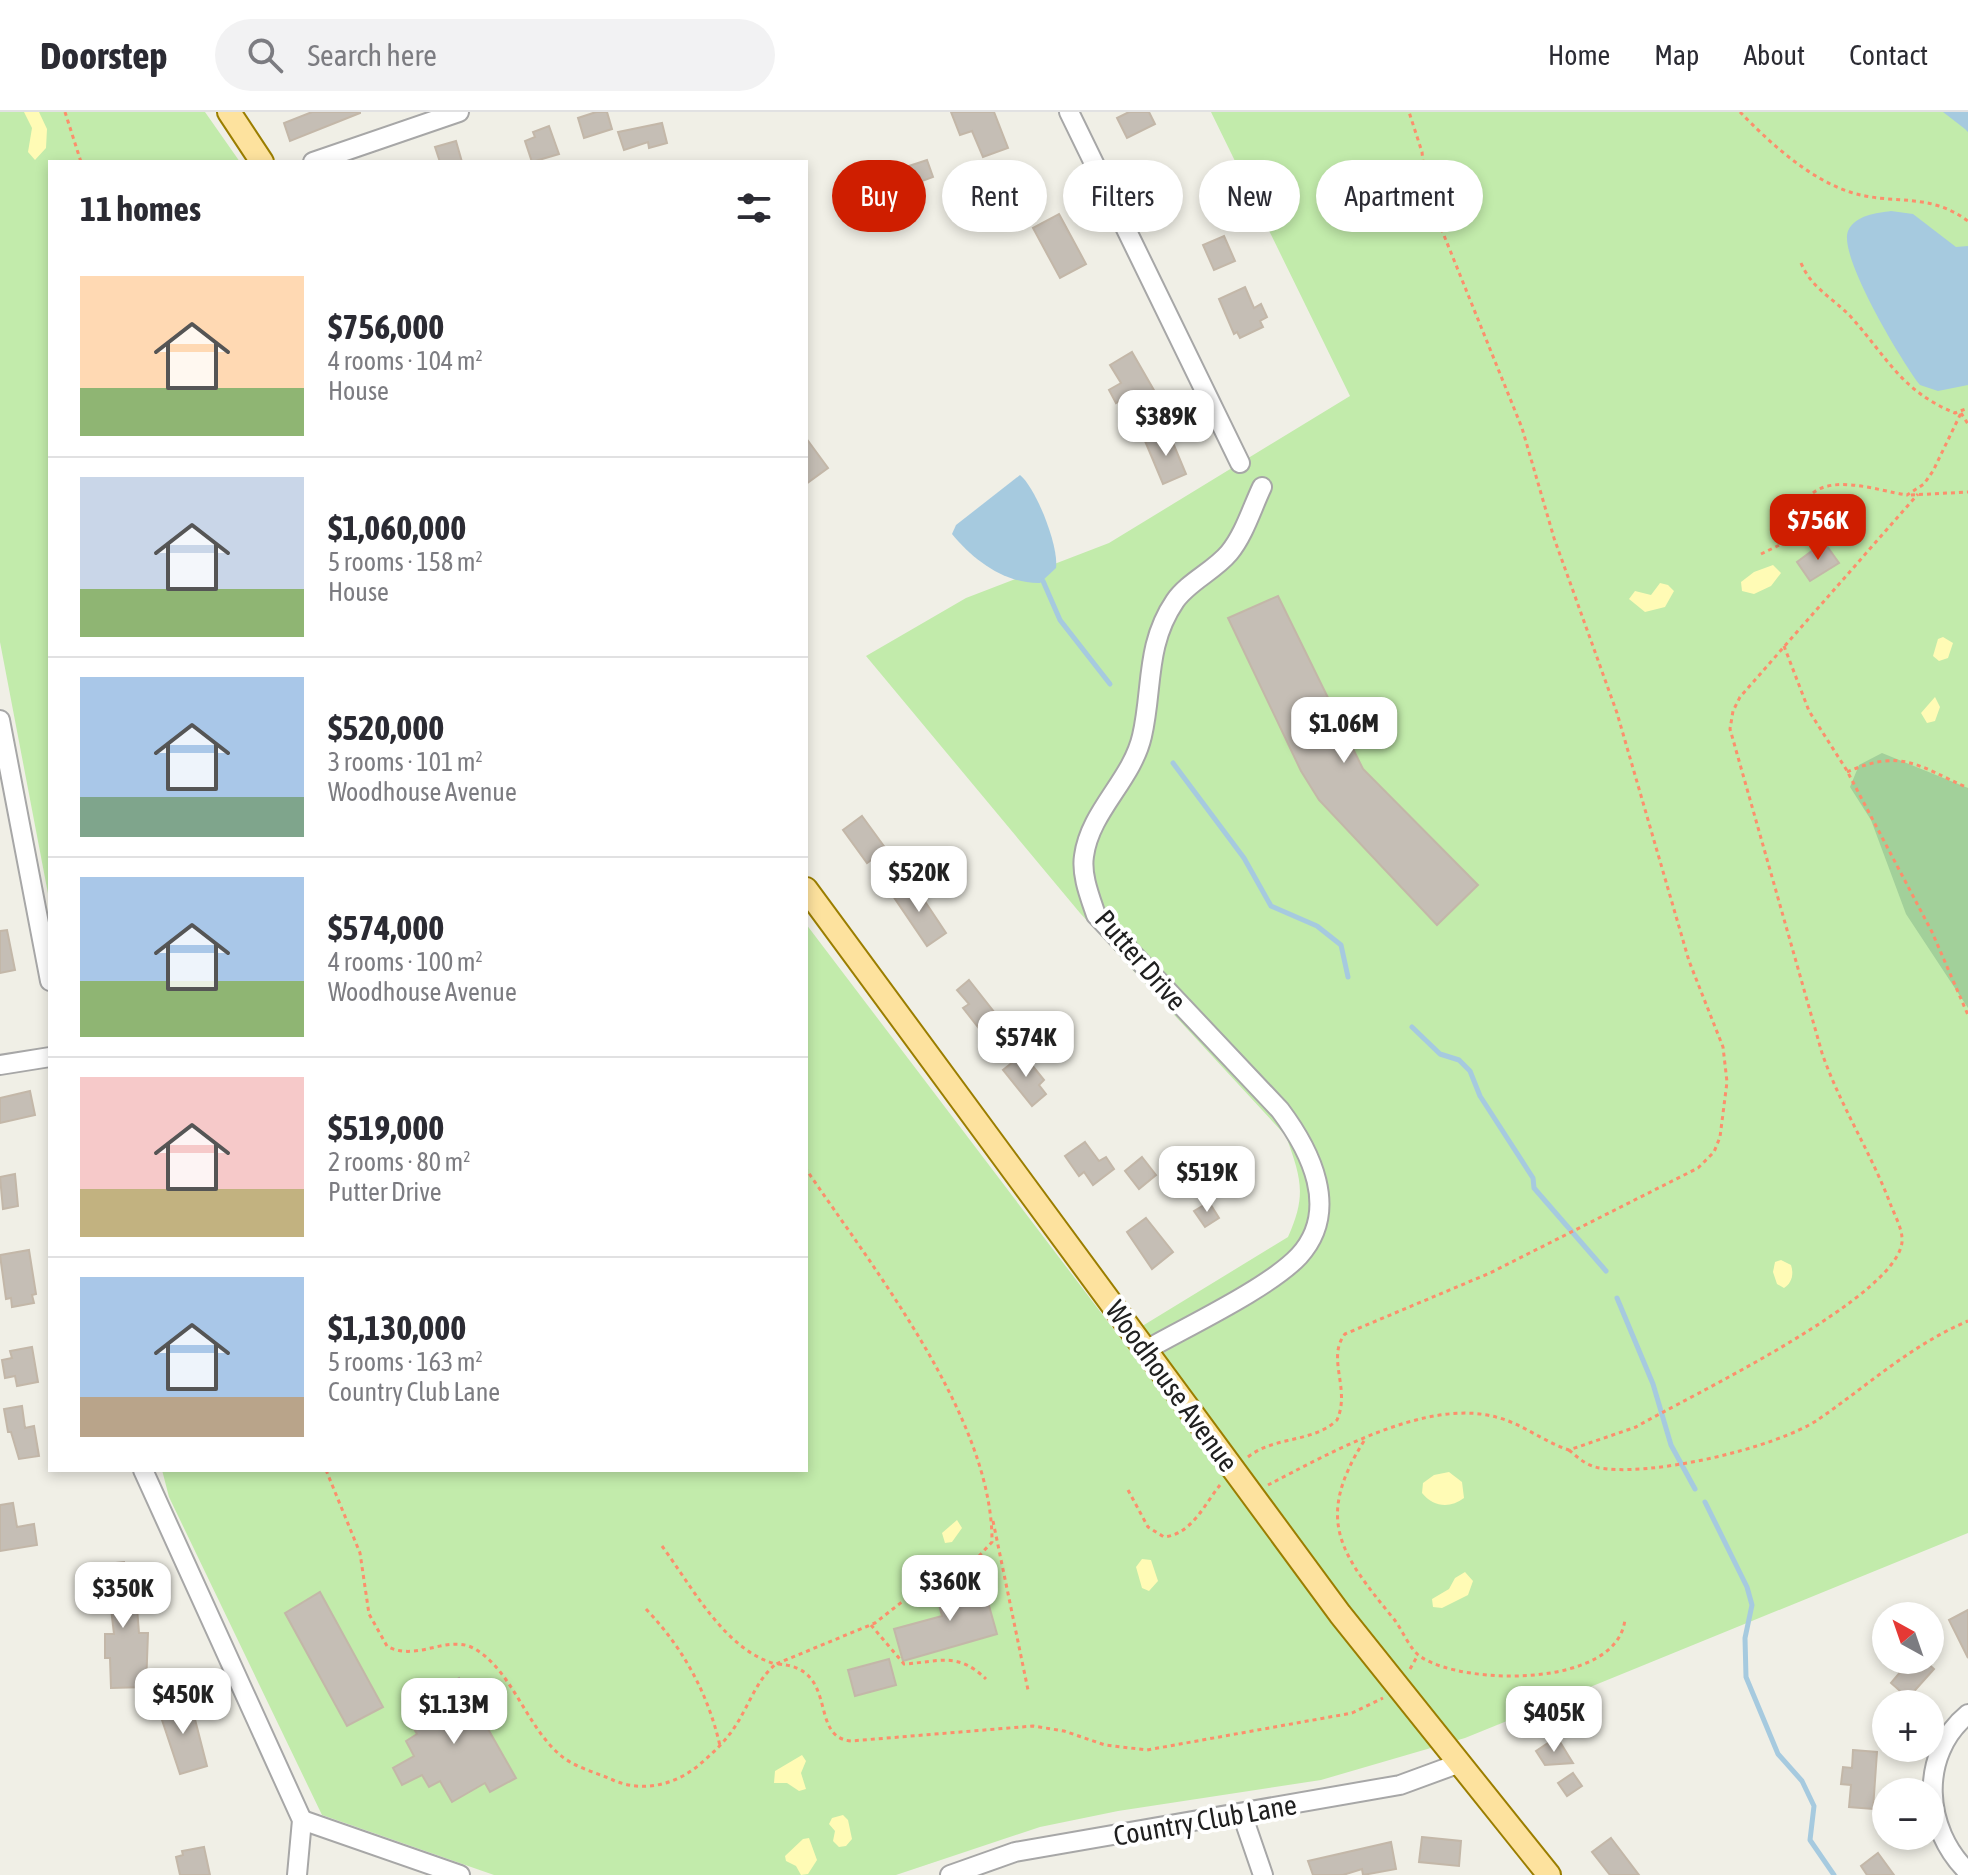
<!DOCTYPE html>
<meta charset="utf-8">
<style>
:root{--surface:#fff;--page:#f2f2f3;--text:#2b2b33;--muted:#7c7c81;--line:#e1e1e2;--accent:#cf1e00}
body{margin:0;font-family:"Asap Condensed",sans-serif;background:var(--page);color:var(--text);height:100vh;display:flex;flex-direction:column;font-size:30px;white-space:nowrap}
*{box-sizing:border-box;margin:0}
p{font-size:26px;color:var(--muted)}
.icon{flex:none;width:44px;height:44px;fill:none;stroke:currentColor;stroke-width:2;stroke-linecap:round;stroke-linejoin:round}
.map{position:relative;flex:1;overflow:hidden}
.details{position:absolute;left:48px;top:48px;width:760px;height:1312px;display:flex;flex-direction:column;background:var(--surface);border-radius:0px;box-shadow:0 4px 12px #0003}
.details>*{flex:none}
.guide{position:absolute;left:832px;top:48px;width:760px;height:72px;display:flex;gap:16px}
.needle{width:52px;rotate:320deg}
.buttons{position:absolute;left:1872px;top:1490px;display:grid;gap:16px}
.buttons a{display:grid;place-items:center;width:72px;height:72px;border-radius:50%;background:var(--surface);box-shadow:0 4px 12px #0003;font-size:40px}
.price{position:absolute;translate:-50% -68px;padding:0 18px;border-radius:16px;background:#fff;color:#222;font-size:26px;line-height:52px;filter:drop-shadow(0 2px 4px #0008)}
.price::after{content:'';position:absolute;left:50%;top:48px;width:24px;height:18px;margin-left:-12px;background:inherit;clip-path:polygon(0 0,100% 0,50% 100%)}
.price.current{background:var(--accent);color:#fff}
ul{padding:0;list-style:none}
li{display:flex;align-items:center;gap:24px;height:200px;padding:0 32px}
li+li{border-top:2px solid var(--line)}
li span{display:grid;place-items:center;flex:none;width:224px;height:160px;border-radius:0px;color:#555}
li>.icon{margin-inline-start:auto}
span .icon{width:96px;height:96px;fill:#fffc;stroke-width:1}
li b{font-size:34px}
h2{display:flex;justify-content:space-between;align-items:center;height:96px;padding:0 32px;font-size:34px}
.chip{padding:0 28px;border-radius:36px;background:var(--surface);box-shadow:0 4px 12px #0003;font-size:28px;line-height:72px}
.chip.current{background:var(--accent);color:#fff}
header{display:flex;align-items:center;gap:48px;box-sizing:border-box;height:112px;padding:0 40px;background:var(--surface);border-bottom:2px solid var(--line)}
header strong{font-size:38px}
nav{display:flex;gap:44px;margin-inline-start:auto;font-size:28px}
.search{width:560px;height:72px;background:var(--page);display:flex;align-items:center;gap:20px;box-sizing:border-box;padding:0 28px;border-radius:44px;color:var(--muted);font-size:30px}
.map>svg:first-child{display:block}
.grass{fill:#c2ebab}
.forest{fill:#a2d09a}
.sand{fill:#fffbb5}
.water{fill:#a6cadf}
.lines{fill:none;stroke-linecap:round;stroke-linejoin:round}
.stream{stroke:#a6cadf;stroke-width:5}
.building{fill:#c5beb5;stroke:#c3b7a8;stroke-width:2}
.minor-casing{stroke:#a7a7a7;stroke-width:22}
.major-casing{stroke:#9b7e00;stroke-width:26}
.path{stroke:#fc8f6c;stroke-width:3;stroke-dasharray:4 4;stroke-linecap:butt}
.minor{stroke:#fff;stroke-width:18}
.major{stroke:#fde29e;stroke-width:22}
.labels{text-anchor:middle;stroke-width:8;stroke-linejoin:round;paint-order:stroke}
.street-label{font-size:28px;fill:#202020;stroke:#fff}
</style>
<header>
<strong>Doorstep</strong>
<div class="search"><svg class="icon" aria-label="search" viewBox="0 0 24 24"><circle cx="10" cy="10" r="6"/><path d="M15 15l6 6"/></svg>Search here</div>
<nav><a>Home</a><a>Map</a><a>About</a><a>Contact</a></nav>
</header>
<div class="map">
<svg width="1968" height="1763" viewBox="0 0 1968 1763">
<rect width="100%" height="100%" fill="#f0efe6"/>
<g class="grass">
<path d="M0,0H205L240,50H50V792L0,530Z"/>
<path d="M1211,0H1968V1421L1465,1626L1321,1668L1118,1699L1040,1715L896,1763H494L322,1703L169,1385L162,1358H806V812L1121,1227L1288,1125C1307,1083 1301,1066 1286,1024L1080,801L866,544L966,486L1109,431L1350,284Z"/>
</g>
<path class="forest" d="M1882,641L1968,676V896L1906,802L1871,708L1850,675L1859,653Z"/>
<g class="sand">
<path d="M24,0H39L47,17L46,36L35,48L28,40L32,16Z"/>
<path d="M1773,453L1781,461L1771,474L1754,482L1742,479L1741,470L1754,460Z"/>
<path d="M1660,471L1668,473L1674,479L1665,495L1645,500L1629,487L1635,479L1651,483Z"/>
<path d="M1943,525L1953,531L1948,546L1939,549L1933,544L1938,527Z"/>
<path d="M1935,585L1940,595L1935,609L1927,611L1921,601Z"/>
<path d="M1781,1148L1791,1153C1794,1162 1792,1171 1784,1176L1777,1172L1773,1160L1775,1150Z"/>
<path d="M1449,1360L1462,1370L1464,1386C1450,1397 1433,1395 1422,1381L1423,1371L1434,1363Z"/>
<path d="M957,1408L962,1416L952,1430L945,1431L942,1421Z"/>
<path d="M1142,1447L1151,1448L1158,1469L1149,1479L1142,1476L1136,1455Z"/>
<path d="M1465,1460L1473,1469L1468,1483L1442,1496L1433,1495L1432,1487L1449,1477L1455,1466Z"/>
<path d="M802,1643L806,1649L801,1661L806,1677L799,1679L787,1671H774L775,1659Z"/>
<path d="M843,1703L848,1708L852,1727L846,1734L839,1735L833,1729L835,1719L829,1712L832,1706Z"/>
<path d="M809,1726L817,1748L808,1762L801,1763L796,1754L786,1749L785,1744L803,1727Z"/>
</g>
<g class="water">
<path d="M1943,0H1968V20L1965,17Z"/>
<path d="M1891,99L1913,102L1956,135L1968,134V273L1938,279L1920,273C1902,250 1838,144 1848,119C1855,103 1877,101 1891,99Z"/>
<path d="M1020,363C1036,376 1059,434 1056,456L1040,471C1006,472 974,449 952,422L956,413Z"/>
</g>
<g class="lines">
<g class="stream">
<path d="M1043,469L1060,508L1110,572"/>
<path d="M1173,651L1244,746L1271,794L1317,814L1341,833L1348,865"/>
<path d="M1412,915L1440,942L1459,948L1470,959L1480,984L1533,1066L1534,1076L1606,1159"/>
<path d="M1617,1186L1653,1272L1671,1333L1695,1377"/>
<path d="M1705,1390L1747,1475L1752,1493L1745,1526L1746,1565L1778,1642L1802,1669L1814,1694L1810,1728L1834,1763"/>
</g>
</g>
<g class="building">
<path d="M312,0H360V1L290,29L284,11Z"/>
<path d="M596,0H607L612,17L584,26L578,6Z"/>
<path d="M951,0H994L1008,36L983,45L972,19L960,23Z"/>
<path d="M1129,0H1149L1155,12L1127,26L1117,6Z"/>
<path d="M662,11L667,31L649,36L648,30L624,38L618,20Z"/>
<path d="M549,14L559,42L532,50L525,29L535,25L533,20Z"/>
<path d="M456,29L462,50H440L435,35Z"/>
<path d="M927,48L933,65L909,74L903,56Z"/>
<path d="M1059,102L1086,152L1060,166L1033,116Z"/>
<path d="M1224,124L1235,149L1214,158L1203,133Z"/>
<path d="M1245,175L1254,196L1261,192L1267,205L1260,209L1263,215L1240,226L1237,220L1234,222L1219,187Z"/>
<path d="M1132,240L1159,287L1137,300L1128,284L1116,291L1109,278L1121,271L1110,253Z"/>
<path d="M1168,319L1186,362L1163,372L1145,329Z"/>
<path d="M806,326L828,356L806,372Z"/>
<path d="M1824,430L1839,451L1810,469L1797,450Z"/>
<path d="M1278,484L1363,657L1478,773L1437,813L1319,688L1301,659L1228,506Z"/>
<path d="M862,704L886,737L867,751L843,718Z"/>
<path d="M912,770L946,821L927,834L893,784Z"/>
<path d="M7,818L15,858L0,861V819Z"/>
<path d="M969,868L1002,910L985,924L963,896L969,892L957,878Z"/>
<path d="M1023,942L1044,968L1039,973L1046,982L1032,994L1003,958Z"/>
<path d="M30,979L35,1003L0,1011V986Z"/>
<path d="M1085,1030L1099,1049L1106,1045L1114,1057L1093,1073L1084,1060L1079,1064L1065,1044Z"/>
<path d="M1142,1045L1156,1063L1139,1077L1125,1059Z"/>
<path d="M1231,1056L1243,1072L1228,1083L1217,1067Z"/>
<path d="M15,1062L18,1094L3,1097L0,1065Z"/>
<path d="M1209,1090L1219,1106L1205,1115L1194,1099Z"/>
<path d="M1146,1106L1173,1140L1152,1157L1127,1120Z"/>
<path d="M29,1138L36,1182L32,1183L34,1191L12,1195L11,1186L6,1187L0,1143Z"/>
<path d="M32,1235L38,1270L17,1274L15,1264L5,1266L2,1248L12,1246L10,1239Z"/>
<path d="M22,1294L25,1316L34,1314L39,1344L19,1347L11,1320H8L4,1297Z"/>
<path d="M13,1391L17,1415L34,1412L37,1433L0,1439V1393Z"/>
<path d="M124,1450L128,1484L136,1483L139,1521H148L146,1575L111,1576L110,1546H105V1522H114L110,1488L100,1489L97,1453Z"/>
<path d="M982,1469L997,1522L903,1549L894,1517L942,1504L936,1482Z"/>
<path d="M320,1480L383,1595L347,1614L285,1501Z"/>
<path d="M1968,1498V1546L1949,1508Z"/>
<path d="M889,1547L896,1573L855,1584L848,1558Z"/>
<path d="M1890,1548H1924L1934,1557L1908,1586L1891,1571L1902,1558Z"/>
<path d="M459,1566L516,1666L490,1680L485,1671L452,1690L440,1669L429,1675L422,1663L402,1673L393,1656L414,1644L406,1629L417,1622L407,1605L426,1595L421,1588Z"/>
<path d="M190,1588L207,1654L180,1662L158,1596Z"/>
<path d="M1557,1625L1568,1643L1573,1651L1545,1653L1536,1639Z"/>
<path d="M1853,1638L1877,1640L1873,1697L1849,1695L1851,1673L1841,1672L1843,1655L1852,1656Z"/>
<path d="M1573,1661L1582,1674L1567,1684L1558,1671Z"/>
<path d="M1422,1725L1461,1729L1459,1754L1419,1750Z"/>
<path d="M1611,1726L1639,1763H1610L1592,1740Z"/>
<path d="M1391,1730L1396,1757L1363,1763L1362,1757L1343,1763H1313L1308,1749Z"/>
<path d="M204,1735L210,1763H180L176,1745L183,1743L182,1739Z"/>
<path d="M1878,1741L1894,1763H1867L1861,1754Z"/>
</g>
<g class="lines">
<g class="minor-casing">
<g id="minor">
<path d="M1069,0L1240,351"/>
<path d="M313,50L459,0"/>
<path d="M0,608L50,869"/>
<path d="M0,953L50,945"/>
<path d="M1146,1238C1186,1215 1269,1176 1299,1144C1341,1098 1310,1038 1280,998L1096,803C1090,785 1081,763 1084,744C1090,699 1132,668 1142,624C1153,577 1145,533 1175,489C1188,470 1214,459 1229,441C1244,423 1252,396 1262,375"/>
<path d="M143,1358L302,1708L297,1763"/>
<path d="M1968,1602C1918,1643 1924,1718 1968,1760"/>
<path d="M1242,1702L1263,1763"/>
<path d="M302,1708L460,1763"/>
<path d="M950,1763L1015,1740L1400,1673L1460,1651"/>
</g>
</g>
<g class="major-casing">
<g id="major">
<path d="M229,0L262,50"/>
<path d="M806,777L1340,1502L1549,1763"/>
</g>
</g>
<g class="path">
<path d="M65,0L81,50"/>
<path d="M1740,0C1769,30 1809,67 1850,80C1893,94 1927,79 1968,109"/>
<path d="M1801,151C1812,177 1832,185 1851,205C1887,245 1901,279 1955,301L1968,296"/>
<path d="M1961,301L1968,312"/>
<path d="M1911,383L1968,380"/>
<path d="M1761,442L1798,424L1805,390C1824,358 1878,379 1907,383L1924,372L1933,359L1961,301"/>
<path d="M1784,534L1809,599L1846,657L1932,820L1968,903"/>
<path d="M1847,660C1902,636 1918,654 1968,676"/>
<path d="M1364,1329C1314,1408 1341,1442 1393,1506C1403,1518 1409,1537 1421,1545C1465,1574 1618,1576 1625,1507"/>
<path d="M1569,1338C1577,1345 1585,1352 1595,1355C1645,1367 1777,1336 1819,1307C1868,1273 1913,1232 1968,1209"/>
<path d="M1248,1345C1274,1324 1313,1331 1337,1308C1351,1277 1326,1246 1345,1222L1490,1161L1698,1056L1714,1040L1720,1025L1727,970L1723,935L1689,849L1617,601L1554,426L1522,316L1426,79L1422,40L1409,0"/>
<path d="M326,1358L360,1441L369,1502L387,1534C416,1551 448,1521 475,1537C512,1559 526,1613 559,1642C573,1655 595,1660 613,1668C642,1681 675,1673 699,1653C713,1641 726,1629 736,1613C749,1593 757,1567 776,1552C841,1554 807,1625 851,1629L1033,1614L1064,1619L1105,1633L1147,1638L1352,1601L1383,1586"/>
<path d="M1268,1373C1330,1341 1426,1286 1496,1305C1521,1311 1544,1330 1569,1338L1636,1315C1683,1287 1909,1181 1902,1125C1901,1114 1894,1102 1890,1091C1870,1039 1840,993 1822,941L1730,617L1733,599L1740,585L1918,382"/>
<path d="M1128,1378L1148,1415L1164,1425C1192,1422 1204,1393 1220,1373"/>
<path d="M993,1409L1028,1578"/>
<path d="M662,1434C691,1473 725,1539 776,1552L875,1511L921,1475L966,1458L992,1430C993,1307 873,1156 806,1057"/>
<path d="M646,1497C683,1536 708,1581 720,1634"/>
<path d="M871,1513L904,1552C939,1550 957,1539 986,1567"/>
<path d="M1410,1557L1418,1543"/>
</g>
<use href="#minor" class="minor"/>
<use href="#major" class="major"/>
</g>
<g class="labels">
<g class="street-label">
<text transform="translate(1141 848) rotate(49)" y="10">Putter Drive</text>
<text transform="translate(1172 1274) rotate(54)" y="10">Woodhouse Avenue</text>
<text transform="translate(1205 1708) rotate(-10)" y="10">Country Club Lane</text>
</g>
</g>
</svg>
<div class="buttons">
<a><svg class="needle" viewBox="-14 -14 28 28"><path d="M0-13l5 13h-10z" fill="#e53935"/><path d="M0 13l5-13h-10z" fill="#7c7c81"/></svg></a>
<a>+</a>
<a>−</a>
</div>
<b class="price" style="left:1166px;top:346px">$389K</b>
<b class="price current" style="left:1818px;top:450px">$756K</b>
<b class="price" style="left:1344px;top:653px">$1.06M</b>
<b class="price" style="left:919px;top:802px">$520K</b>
<b class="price" style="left:1026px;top:967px">$574K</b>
<b class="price" style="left:1207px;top:1102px">$519K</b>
<b class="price" style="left:950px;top:1511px">$360K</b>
<b class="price" style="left:123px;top:1518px">$350K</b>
<b class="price" style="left:183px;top:1624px">$450K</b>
<b class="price" style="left:454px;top:1634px">$1.13M</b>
<b class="price" style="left:1554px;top:1642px">$405K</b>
<div class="guide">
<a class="chip current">Buy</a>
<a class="chip">Rent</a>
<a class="chip">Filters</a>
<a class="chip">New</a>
<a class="chip">Apartment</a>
</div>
<section class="details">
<h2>11 homes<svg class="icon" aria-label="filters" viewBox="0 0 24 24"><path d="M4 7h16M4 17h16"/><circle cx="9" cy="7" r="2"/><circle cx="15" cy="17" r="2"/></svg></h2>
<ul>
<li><span style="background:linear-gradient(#ffd9b3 70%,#8fb573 0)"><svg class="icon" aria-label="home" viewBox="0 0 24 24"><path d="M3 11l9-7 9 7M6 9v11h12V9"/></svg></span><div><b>$756,000</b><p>4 rooms · 104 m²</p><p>House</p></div></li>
<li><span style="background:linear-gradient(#c9d6e8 70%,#8fb573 0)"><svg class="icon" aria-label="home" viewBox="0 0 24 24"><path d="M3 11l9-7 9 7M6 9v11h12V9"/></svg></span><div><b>$1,060,000</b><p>5 rooms · 158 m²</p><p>House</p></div></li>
<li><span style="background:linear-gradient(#a9c7e8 75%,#7fa58c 0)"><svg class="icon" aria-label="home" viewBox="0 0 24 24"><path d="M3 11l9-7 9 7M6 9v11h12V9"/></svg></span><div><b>$520,000</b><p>3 rooms · 101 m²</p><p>Woodhouse Avenue</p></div></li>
<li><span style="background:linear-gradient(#a9c7e8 65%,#8fb573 0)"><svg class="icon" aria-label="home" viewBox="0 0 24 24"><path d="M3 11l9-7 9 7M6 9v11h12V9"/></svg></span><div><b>$574,000</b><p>4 rooms · 100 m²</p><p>Woodhouse Avenue</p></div></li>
<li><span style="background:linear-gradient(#f6c9c9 70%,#c2b280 0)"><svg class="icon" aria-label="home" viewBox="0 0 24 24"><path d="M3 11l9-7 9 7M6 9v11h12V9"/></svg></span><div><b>$519,000</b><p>2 rooms · 80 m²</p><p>Putter Drive</p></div></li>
<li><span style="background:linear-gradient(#a9c7e8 75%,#b9a48a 0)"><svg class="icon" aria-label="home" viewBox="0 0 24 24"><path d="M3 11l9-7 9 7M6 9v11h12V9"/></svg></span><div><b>$1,130,000</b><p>5 rooms · 163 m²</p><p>Country Club Lane</p></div></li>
</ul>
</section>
</div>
